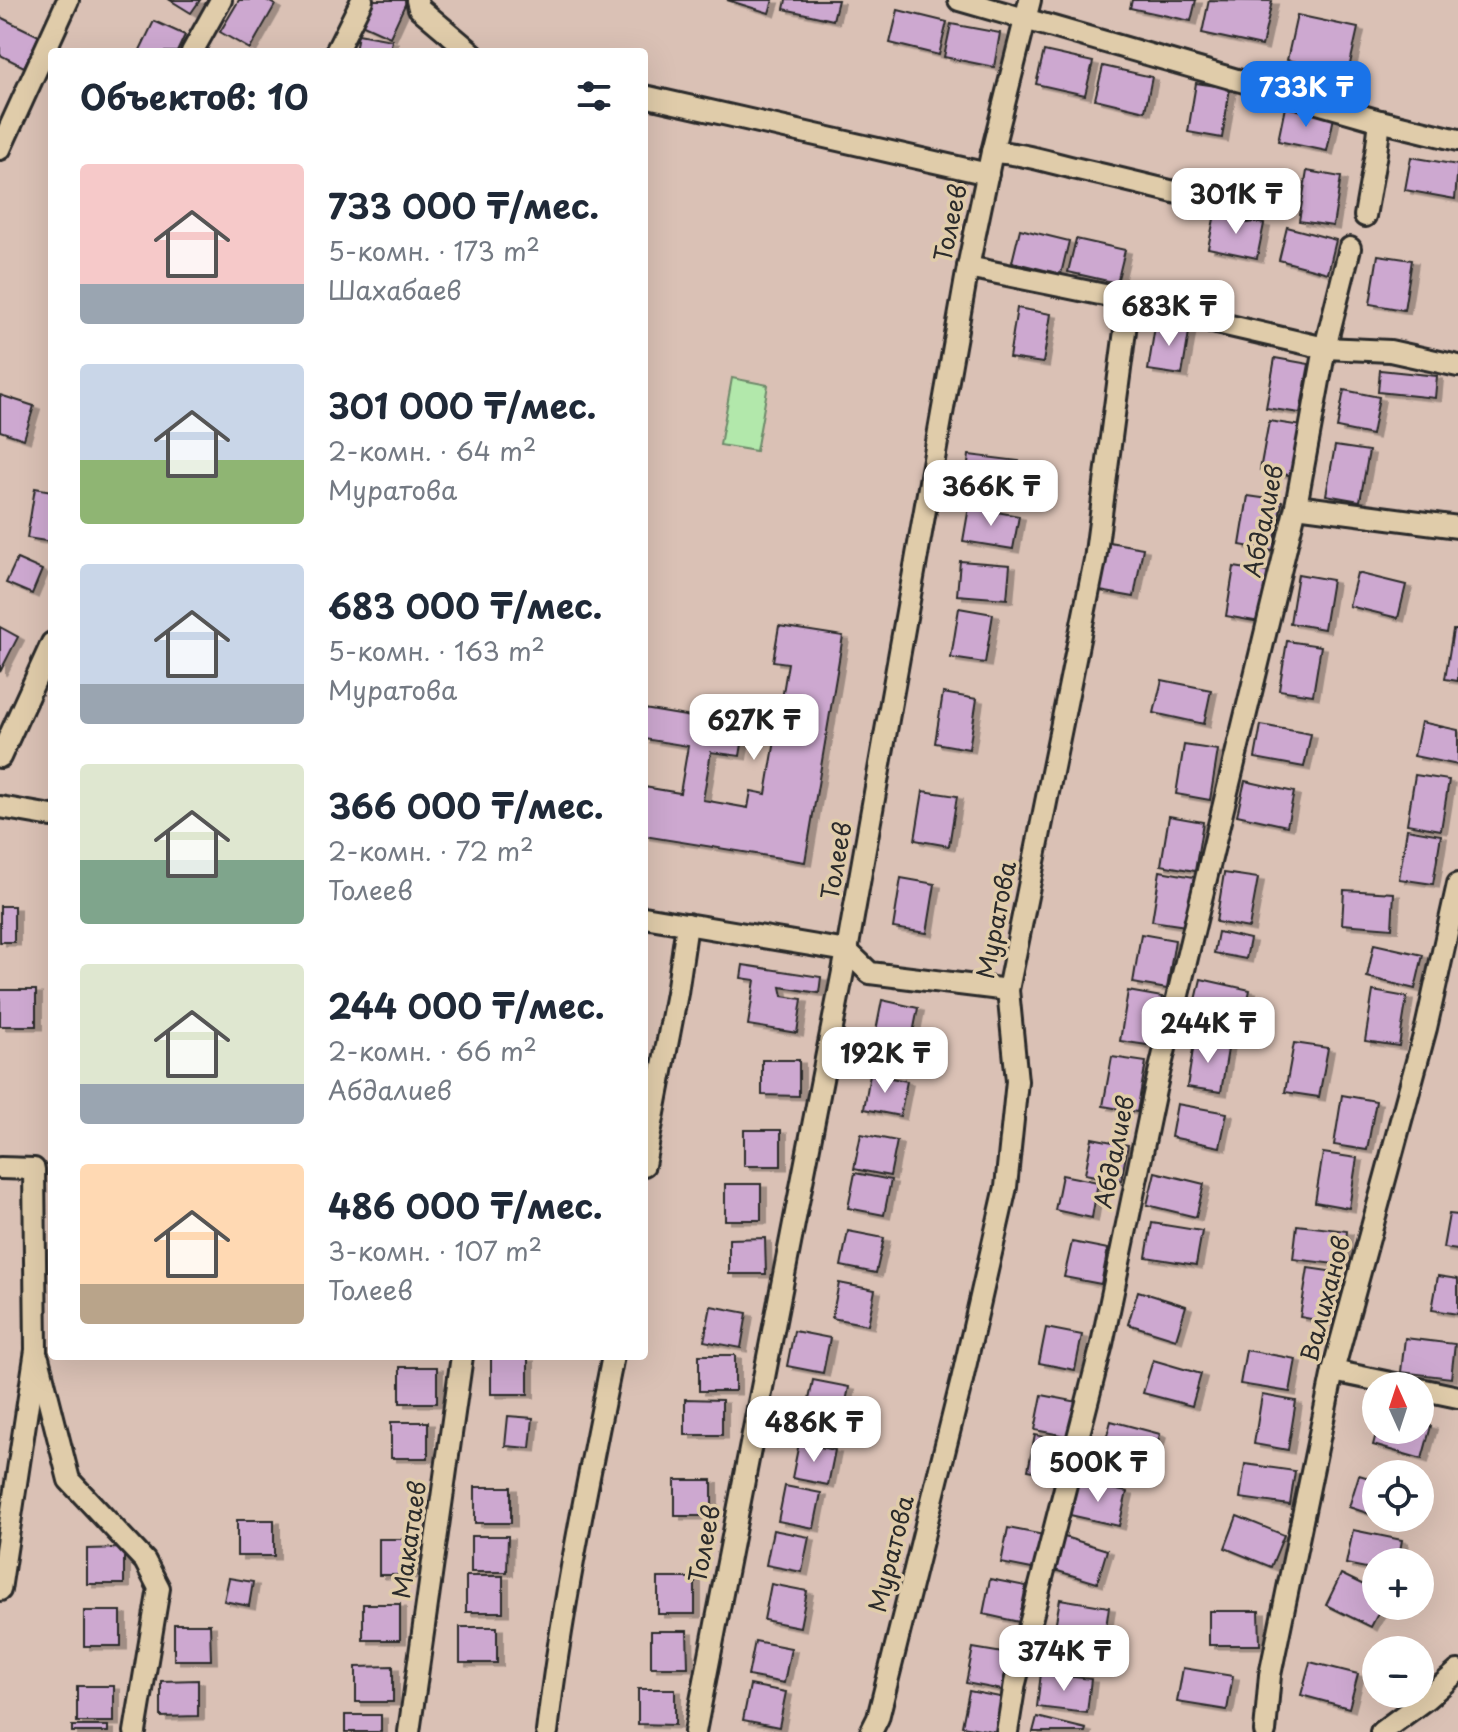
<!DOCTYPE html>
<html lang="ru">
<meta charset="utf-8">
<style>
:root{--surface:#fff;--page:#f6f6f7;--text:#1f2937;--muted:#747a83;--accent:#1a73e8}
body{margin:0;font-family:"Playpen Sans",sans-serif;background:var(--page);color:var(--text);height:100vh;display:flex;flex-direction:column;font-size:30px;white-space:nowrap}
*{box-sizing:border-box;margin:0}
p{font-size:26px;color:var(--muted)}
.icon{flex:none;width:44px;height:44px;fill:none;stroke:currentColor;stroke-width:2;stroke-linecap:round;stroke-linejoin:round}
.map{position:relative;flex:1;overflow:hidden}
.side{position:absolute;left:48px;top:48px;width:600px;height:1312px;display:flex;flex-direction:column;background:var(--surface);border-radius:8px;box-shadow:0 8px 32px #0002}
.side>*{flex:none}
.needle{width:52px;rotate:357deg}
.tools{position:absolute;left:1362px;top:1372px;display:grid;gap:16px}
.tools a{display:grid;place-items:center;width:72px;height:72px;border-radius:50%;background:var(--surface);box-shadow:0 8px 32px #0002;font-size:40px}
.price{position:absolute;translate:-50% -68px;padding:0 18px;border-radius:16px;background:#fff;color:#222;font-size:26px;line-height:52px;filter:drop-shadow(0 2px 4px #0008)}
.price::after{content:'';position:absolute;left:50%;top:48px;width:24px;height:18px;margin-left:-12px;background:inherit;clip-path:polygon(0 0,100% 0,50% 100%)}
.price.active{background:var(--accent);color:#fff}
ul{padding:0;list-style:none}
li{display:flex;align-items:center;gap:24px;height:200px;padding:0 32px}
li span{display:grid;place-items:center;flex:none;width:224px;height:160px;border-radius:8px;color:#555}
li>.icon{margin-inline-start:auto}
span .icon{width:96px;height:96px;fill:#fffc;stroke-width:1}
li b{font-size:34px}
h2{display:flex;justify-content:space-between;align-items:center;height:96px;padding:0 32px;font-size:34px}
.map>svg:first-child{display:block}
.green{fill:#b2e8ab;stroke:#6e8a6b;stroke-width:2}
.building{fill:#cda8d0;stroke:#2b2b2b;stroke-width:2;filter:url(#shadow)}
.lines{fill:none;stroke-linecap:round;stroke-linejoin:round}
.street-casing{stroke:#2b2b2b;stroke-width:26}
.street{stroke:#e0ccaa;stroke-width:20}
.labels{text-anchor:middle;stroke-width:7;stroke-linejoin:round;paint-order:stroke}
.street-label{font-size:24px;fill:#2b2b2b;stroke:#e0ccaa}
</style>
<div class="map">
<svg width="1458" height="1732" viewBox="0 0 1458 1732">
<defs>
<filter id="shadow"><feDropShadow dx="6" dy="3.5" stdDeviation="0" flood-color="#0004"/></filter>
</defs>
<rect width="100%" height="100%" fill="#dac1b5"/>
<filter id="ink" filterUnits="userSpaceOnUse"><feTurbulence type="fractalNoise" baseFrequency=".0125" numOctaves="2"/><feDisplacementMap in="SourceGraphic" scale="16" xChannelSelector="R" yChannelSelector="G"/><feConvolveMatrix kernelMatrix="1 2 1 2 8 2 1 2 1" color-interpolation-filters="sRGB"/></filter>
<g filter="url(#ink)">
<path class="green" d="M732,378L768,385L756,451L720,445Z"/>
<g class="building">
<path d="M170,0H200L191,13Z"/>
<path d="M239,0H266L275,5L250,49L220,32Z"/>
<path d="M369,0H407L390,37L359,23Z"/>
<path d="M727,0H773L769,13Z"/>
<path d="M786,0H838L833,20L784,9Z"/>
<path d="M1132,0H1196L1191,21L1130,8Z"/>
<path d="M1209,0L1272,1L1262,46L1202,33Z"/>
<path d="M898,10L947,22L939,55L890,43Z"/>
<path d="M1297,15L1358,28L1348,73L1287,60Z"/>
<path d="M0,17L39,36L24,67L0,55Z"/>
<path d="M154,21L185,35L177,52H139Z"/>
<path d="M951,24L1000,33L994,67L944,57Z"/>
<path d="M358,34L392,40L390,52H355Z"/>
<path d="M1044,51L1093,62L1085,95L1036,84Z"/>
<path d="M1103,66L1152,77L1145,111L1095,99Z"/>
<path d="M1196,83L1230,88L1222,138L1188,132Z"/>
<path d="M1285,107L1334,117L1327,151L1278,141Z"/>
<path d="M1411,157L1458,165L1455,199L1405,190Z"/>
<path d="M1307,171L1341,177L1333,226L1299,221Z"/>
<path d="M1215,214L1264,224L1257,258L1208,248Z"/>
<path d="M1287,227L1336,240L1328,273L1279,260Z"/>
<path d="M1020,229L1069,241L1061,274L1012,262Z"/>
<path d="M1076,239L1125,250L1117,283L1068,272Z"/>
<path d="M1378,255L1412,260L1404,310L1370,304Z"/>
<path d="M1017,308L1051,314L1043,363L1009,358Z"/>
<path d="M1156,320L1190,326L1182,375L1148,370Z"/>
<path d="M1275,358L1309,364L1300,413L1266,408Z"/>
<path d="M1380,370L1437,376L1435,398L1378,392Z"/>
<path d="M1344,390L1379,397L1372,435L1337,428Z"/>
<path d="M0,395L34,406L24,439L0,431Z"/>
<path d="M1269,421L1302,426L1294,476L1260,470Z"/>
<path d="M1335,446L1369,451L1360,501L1326,495Z"/>
<path d="M969,455L1019,461L1015,495L965,489Z"/>
<path d="M35,488L52,491V542L27,538Z"/>
<path d="M1248,496L1282,501L1273,551L1240,545Z"/>
<path d="M969,507L1019,516L1013,549L963,541Z"/>
<path d="M1109,542L1143,548L1134,597L1100,591Z"/>
<path d="M17,559L42,570L32,594L6,583Z"/>
<path d="M960,561L1010,565L1007,599L957,595Z"/>
<path d="M1234,567L1268,572L1260,622L1226,616Z"/>
<path d="M1357,573L1406,585L1398,618L1349,606Z"/>
<path d="M1298,574L1332,580L1324,629L1290,623Z"/>
<path d="M959,608L993,614L985,663L951,658Z"/>
<path d="M779,626L843,636L805,862L644,836V787L680,793L688,746L644,739V709L745,726L740,756L711,752L703,800L748,808L751,791L766,794L788,663L773,661Z"/>
<path d="M0,627L18,637L0,672Z"/>
<path d="M1453,630H1458V681L1445,679Z"/>
<path d="M1287,641L1321,646L1313,695L1279,690Z"/>
<path d="M1162,680L1211,690L1204,724L1154,713Z"/>
<path d="M943,693L977,699L969,749L935,743Z"/>
<path d="M1421,722L1458,730V765L1414,756Z"/>
<path d="M1261,725L1311,734L1304,767L1255,758Z"/>
<path d="M1184,745L1218,750L1210,800L1176,794Z"/>
<path d="M1415,775L1449,780L1441,830L1407,824Z"/>
<path d="M1245,781L1294,792L1287,826L1237,815Z"/>
<path d="M923,791L957,796L949,846L915,840Z"/>
<path d="M1169,816L1203,822L1195,871L1161,865Z"/>
<path d="M1407,829L1441,835L1433,884L1399,879Z"/>
<path d="M1160,871L1194,877L1186,926L1152,921Z"/>
<path d="M1224,873L1258,878L1249,928L1216,922Z"/>
<path d="M901,878L935,884L927,933L893,928Z"/>
<path d="M1344,890L1394,893L1392,928L1342,924Z"/>
<rect x="0" y="906" width="14" height="36"/>
<path d="M1218,932L1250,939L1246,959L1214,953Z"/>
<path d="M1141,934L1175,940L1167,989L1133,983Z"/>
<path d="M1374,944L1423,955L1415,989L1367,977Z"/>
<path d="M743,965L821,977L819,993L781,987L783,996L802,999L797,1033L748,1025L755,980L741,978Z"/>
<path d="M1201,979L1250,990L1243,1023L1193,1013Z"/>
<rect x="0" y="990" width="36" height="36"/>
<path d="M1128,991L1162,997L1154,1046L1120,1041Z"/>
<path d="M1373,991L1407,997L1399,1046L1365,1041Z"/>
<path d="M882,1000L918,1008L911,1043L875,1036Z"/>
<path d="M1195,1037L1229,1043L1221,1092L1187,1087Z"/>
<path d="M1294,1043L1328,1048L1319,1097L1285,1092Z"/>
<path d="M1112,1057L1146,1062L1137,1112L1103,1106Z"/>
<path d="M762,1060H799V1096L762,1095Z"/>
<path d="M870,1074L907,1081L900,1116L864,1109Z"/>
<path d="M1342,1095L1376,1101L1367,1150L1334,1145Z"/>
<path d="M1177,1104L1227,1113L1220,1147L1171,1137Z"/>
<rect x="744" y="1130" width="37" height="36"/>
<path d="M861,1134L897,1141L890,1176L854,1169Z"/>
<path d="M1092,1138L1128,1145L1121,1181L1085,1174Z"/>
<path d="M1323,1153L1357,1158L1349,1208L1315,1202Z"/>
<path d="M1155,1172L1204,1184L1196,1217L1147,1205Z"/>
<path d="M855,1173L891,1180L884,1215L848,1208Z"/>
<path d="M1062,1175L1098,1182L1092,1218L1055,1210Z"/>
<rect x="725" y="1184" width="36" height="36"/>
<path d="M1449,1214L1458,1215V1250L1443,1248Z"/>
<path d="M1152,1223L1202,1231L1196,1265L1146,1257Z"/>
<path d="M1297,1225L1347,1231L1343,1265L1293,1259Z"/>
<path d="M848,1231L884,1238L876,1273L841,1266Z"/>
<path d="M765,1238L766,1274H729V1239Z"/>
<path d="M1072,1242L1108,1249L1101,1284L1064,1277Z"/>
<path d="M1308,1268L1342,1273L1334,1323L1300,1317Z"/>
<path d="M1438,1276L1458,1279V1314L1432,1310Z"/>
<path d="M839,1283L875,1290L868,1325L832,1318Z"/>
<path d="M1138,1291L1186,1306L1176,1339L1128,1324Z"/>
<path d="M711,1306L747,1313L741,1348L704,1341Z"/>
<path d="M1046,1328L1082,1335L1075,1370L1039,1363Z"/>
<path d="M794,1331L830,1338L823,1373L787,1366Z"/>
<path d="M1405,1338L1455,1344L1451,1378L1401,1372Z"/>
<path d="M1246,1350L1296,1359L1290,1392L1240,1384Z"/>
<rect x="699" y="1355" width="36" height="36"/>
<rect x="491" y="1358" width="37" height="36"/>
<path d="M1153,1360L1201,1374L1192,1406L1143,1393Z"/>
<rect x="400" y="1367" width="37" height="36"/>
<path d="M813,1380L849,1387L842,1422L806,1415Z"/>
<path d="M1042,1395L1078,1402L1071,1437L1035,1430Z"/>
<path d="M1262,1395L1296,1401L1288,1450L1254,1444Z"/>
<path d="M685,1399L722,1400V1435H685Z"/>
<path d="M508,1416L533,1418L530,1448L505,1446Z"/>
<path d="M1111,1421L1160,1434L1151,1467L1102,1454Z"/>
<rect x="391" y="1422" width="37" height="36"/>
<path d="M1420,1423L1431,1426L1422,1459L1373,1445L1377,1430H1420Z"/>
<path d="M1035,1435L1071,1442L1064,1477L1028,1470Z"/>
<path d="M799,1443L835,1450L828,1485L792,1478Z"/>
<path d="M1245,1464L1295,1471L1290,1505L1240,1498Z"/>
<path d="M1359,1475L1376,1480V1516L1349,1507Z"/>
<rect x="675" y="1480" width="37" height="36"/>
<path d="M1077,1482L1127,1492L1119,1526L1070,1515Z"/>
<path d="M785,1486L821,1493L814,1528L778,1521Z"/>
<rect x="475" y="1487" width="36" height="36"/>
<path d="M1237,1516L1284,1535L1271,1567L1225,1548Z"/>
<rect x="237" y="1520" width="37" height="36"/>
<path d="M1008,1528L1044,1535L1037,1570L1001,1563Z"/>
<path d="M773,1530L809,1537L802,1572L766,1565Z"/>
<path d="M1353,1530L1402,1540L1398,1562H1376V1570L1346,1564Z"/>
<path d="M1058,1535L1107,1550L1097,1583L1048,1568Z"/>
<path d="M471,1536H508L507,1572H471Z"/>
<rect x="379" y="1539" width="37" height="36"/>
<path d="M124,1548V1584H87V1549Z"/>
<path d="M1341,1574L1376,1591V1606H1382L1371,1627L1326,1605Z"/>
<rect x="466" y="1576" width="37" height="36"/>
<path d="M229,1578L253,1582L249,1606L224,1601Z"/>
<rect x="658" y="1578" width="37" height="36"/>
<path d="M990,1579L1026,1586L1019,1622L983,1614Z"/>
<path d="M771,1584L807,1591L800,1627L764,1620Z"/>
<path d="M1060,1599L1109,1607L1104,1641L1054,1633Z"/>
<rect x="363" y="1604" width="37" height="36"/>
<rect x="84" y="1611" width="37" height="35"/>
<path d="M1209,1611H1259L1260,1645H1209Z"/>
<path d="M174,1624H210L211,1660H174Z"/>
<rect x="460" y="1627" width="37" height="36"/>
<path d="M651,1631H687L688,1667H651Z"/>
<path d="M755,1641L791,1648L784,1683L748,1676Z"/>
<path d="M973,1648L1009,1654L1002,1690L966,1683Z"/>
<path d="M1310,1662L1358,1674L1349,1708L1301,1695Z"/>
<path d="M393,1666V1702H356V1667Z"/>
<path d="M1183,1668L1233,1676L1227,1710L1177,1702Z"/>
<path d="M1041,1673L1091,1679L1087,1713L1037,1707Z"/>
<path d="M198,1680V1716L161,1717V1681Z"/>
<path d="M750,1685L786,1692L779,1727L743,1720Z"/>
<rect x="77" y="1686" width="37" height="36"/>
<path d="M638,1689H675V1725L638,1724Z"/>
<path d="M969,1691L1005,1698L998,1732L962,1726Z"/>
<rect x="345" y="1715" width="36" height="17"/>
<path d="M1037,1717L1086,1729L1085,1732H1033Z"/>
<rect x="72" y="1726" width="36" height="6"/>
</g>
<g class="lines">
<g class="street-casing">
<g id="street">
<path d="M417,0L419,8L471,52"/>
<path d="M959,0L1380,121L1458,140"/>
<path d="M192,52L221,0"/>
<path d="M336,52L362,0"/>
<path d="M644,96L988,174"/>
<path d="M0,149L68,0"/>
<path d="M992,152C1023,153 1048,162 1078,169C1135,182 1191,196 1248,211"/>
<path d="M1365,216L1376,153L1380,121"/>
<path d="M968,267L1129,300L1187,316L1325,348L1390,351L1458,366"/>
<path d="M1296,506L1458,527"/>
<path d="M0,757L52,643"/>
<path d="M0,807L52,816"/>
<path d="M644,917L847,951L870,973L1008,990"/>
<path d="M644,1165L677,993L687,924"/>
<path d="M0,1168L34,1169L36,1350L0,1590"/>
<path d="M38,1358L69,1480L145,1561L159,1588L135,1732"/>
<path d="M1333,1371L1405,1386"/>
<path d="M1420,1389L1458,1397"/>
<path d="M409,1732L462,1356"/>
<path d="M547,1732C562,1605 588,1481 613,1356"/>
<path d="M695,1732L847,951L968,267L992,152L1030,0"/>
<path d="M871,1732L878,1718L962,1380L1006,1187L1017,1081L1008,990L1095,560L1129,300"/>
<path d="M1007,1732L1015,1683L1102,1344L1155,1090L1296,506L1325,348L1350,248"/>
<path d="M1265,1732L1270,1675L1333,1371L1426,1028L1458,884"/>
<path d="M1381,1732L1426,1699L1458,1671"/>
</g>
</g>
<use href="#street" class="street"/>
</g>
</g>
<g class="labels">
<g class="street-label">
<text transform="translate(951 223) rotate(-78)" y="8">Толеев</text>
<text transform="translate(1264 521) rotate(-78)" y="8">Абдалиев</text>
<text transform="translate(837 861) rotate(-80)" y="8">Толеев</text>
<text transform="translate(997 920) rotate(-79)" y="8">Муратова</text>
<text transform="translate(1115 1152) rotate(-78)" y="8">Абдалиев</text>
<text transform="translate(1326 1299) rotate(-75)" y="8">Валиханов</text>
<text transform="translate(410 1540) rotate(-82)" y="8">Макатаев</text>
<text transform="translate(705 1544) rotate(-79)" y="8">Толеев</text>
<text transform="translate(892 1554) rotate(-76)" y="8">Муратова</text>
</g>
</g>
</svg>
<div class="tools">
<a><svg class="needle" viewBox="-14 -14 28 28"><path d="M0-13l5 13h-10z" fill="#e53935"/><path d="M0 13l5-13h-10z" fill="#747a83"/></svg></a>
<a><svg class="icon" aria-label="locate" viewBox="0 0 24 24"><circle cx="12" cy="12" r="6"/><path d="M12 2v4M12 18v4M2 12h4M18 12h4"/></svg></a>
<a>+</a>
<a>−</a>
</div>
<b class="price active" style="left:1306px;top:129px">733K ₸</b>
<b class="price" style="left:1236px;top:236px">301K ₸</b>
<b class="price" style="left:1169px;top:348px">683K ₸</b>
<b class="price" style="left:991px;top:528px">366K ₸</b>
<b class="price" style="left:754px;top:762px">627K ₸</b>
<b class="price" style="left:1208px;top:1065px">244K ₸</b>
<b class="price" style="left:885px;top:1095px">192K ₸</b>
<b class="price" style="left:814px;top:1464px">486K ₸</b>
<b class="price" style="left:1098px;top:1504px">500K ₸</b>
<b class="price" style="left:1064px;top:1693px">374K ₸</b>
<section class="side">
<h2>Объектов: 10<svg class="icon" aria-label="filters" viewBox="0 0 24 24"><path d="M4 7h16M4 17h16"/><circle cx="9" cy="7" r="2"/><circle cx="15" cy="17" r="2"/></svg></h2>
<ul>
<li><span style="background:linear-gradient(#f6c9c9 75%,#9aa5b1 0)"><svg class="icon" aria-label="home" viewBox="0 0 24 24"><path d="M3 11l9-7 9 7M6 9v11h12V9"/></svg></span><div><b>733 000 ₸/мес.</b><p>5-комн. · 173 m²</p><p>Шахабаев</p></div></li>
<li><span style="background:linear-gradient(#c9d6e8 60%,#8fb573 0)"><svg class="icon" aria-label="home" viewBox="0 0 24 24"><path d="M3 11l9-7 9 7M6 9v11h12V9"/></svg></span><div><b>301 000 ₸/мес.</b><p>2-комн. · 64 m²</p><p>Муратова</p></div></li>
<li><span style="background:linear-gradient(#c9d6e8 75%,#9aa5b1 0)"><svg class="icon" aria-label="home" viewBox="0 0 24 24"><path d="M3 11l9-7 9 7M6 9v11h12V9"/></svg></span><div><b>683 000 ₸/мес.</b><p>5-комн. · 163 m²</p><p>Муратова</p></div></li>
<li><span style="background:linear-gradient(#dfe7d0 60%,#7fa58c 0)"><svg class="icon" aria-label="home" viewBox="0 0 24 24"><path d="M3 11l9-7 9 7M6 9v11h12V9"/></svg></span><div><b>366 000 ₸/мес.</b><p>2-комн. · 72 m²</p><p>Толеев</p></div></li>
<li><span style="background:linear-gradient(#dfe7d0 75%,#9aa5b1 0)"><svg class="icon" aria-label="home" viewBox="0 0 24 24"><path d="M3 11l9-7 9 7M6 9v11h12V9"/></svg></span><div><b>244 000 ₸/мес.</b><p>2-комн. · 66 m²</p><p>Абдалиев</p></div></li>
<li><span style="background:linear-gradient(#ffd9b3 75%,#b9a48a 0)"><svg class="icon" aria-label="home" viewBox="0 0 24 24"><path d="M3 11l9-7 9 7M6 9v11h12V9"/></svg></span><div><b>486 000 ₸/мес.</b><p>3-комн. · 107 m²</p><p>Толеев</p></div></li>
</ul>
</section>
</div>
